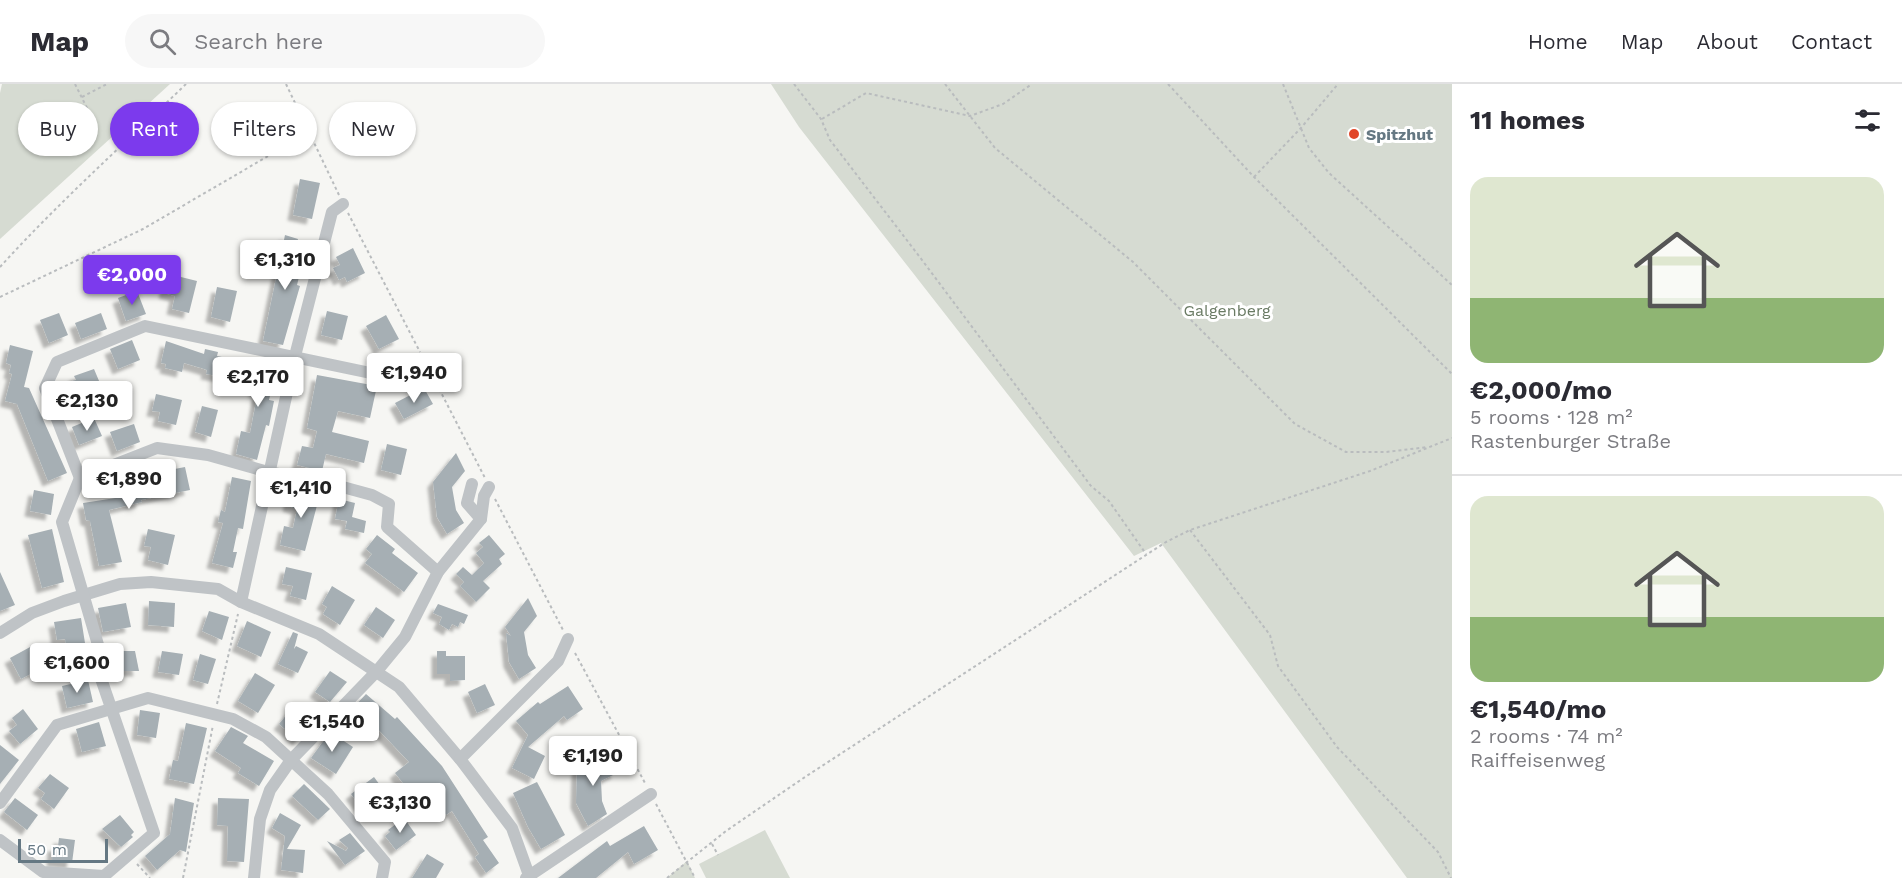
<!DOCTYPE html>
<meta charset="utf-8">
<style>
:root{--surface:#fff;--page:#f7f7f7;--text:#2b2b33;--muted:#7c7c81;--line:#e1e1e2;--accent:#7c3aed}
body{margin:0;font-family:"Work Sans",sans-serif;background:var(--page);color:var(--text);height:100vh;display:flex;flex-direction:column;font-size:22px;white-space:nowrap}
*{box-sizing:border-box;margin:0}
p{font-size:20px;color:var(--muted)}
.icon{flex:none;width:33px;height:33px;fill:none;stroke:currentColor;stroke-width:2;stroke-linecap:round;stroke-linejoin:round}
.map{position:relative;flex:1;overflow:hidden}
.side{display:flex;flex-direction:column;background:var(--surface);width:450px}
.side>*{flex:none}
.top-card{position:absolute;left:18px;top:18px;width:570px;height:54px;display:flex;gap:12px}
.scale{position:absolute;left:18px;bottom:15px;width:90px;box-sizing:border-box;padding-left:6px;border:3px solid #657883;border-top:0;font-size:16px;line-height:21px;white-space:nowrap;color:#657883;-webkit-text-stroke:4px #fff;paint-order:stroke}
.price{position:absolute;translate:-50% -51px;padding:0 14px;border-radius:6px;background:#fff;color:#222;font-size:20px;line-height:39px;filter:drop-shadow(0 2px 3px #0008)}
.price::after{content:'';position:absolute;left:50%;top:36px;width:18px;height:14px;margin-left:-9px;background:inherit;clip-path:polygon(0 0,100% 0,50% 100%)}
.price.current{background:var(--accent);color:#fff}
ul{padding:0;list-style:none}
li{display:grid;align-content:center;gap:12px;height:318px;padding:0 18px}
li+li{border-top:2px solid var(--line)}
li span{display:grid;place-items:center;height:186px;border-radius:18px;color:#555}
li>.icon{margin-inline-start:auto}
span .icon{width:108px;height:108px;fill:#fffc;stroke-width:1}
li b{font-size:26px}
h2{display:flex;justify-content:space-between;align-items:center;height:72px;padding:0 18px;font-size:26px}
.pill{padding:0 21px;border-radius:27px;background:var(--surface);box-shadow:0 2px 4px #0004;font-size:21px;line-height:54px}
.pill.current{background:var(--accent);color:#fff}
header{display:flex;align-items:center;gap:36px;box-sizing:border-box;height:84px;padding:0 30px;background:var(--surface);border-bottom:2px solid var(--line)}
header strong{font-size:28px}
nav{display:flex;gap:33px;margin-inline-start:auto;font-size:21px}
.search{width:420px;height:54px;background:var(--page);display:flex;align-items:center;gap:15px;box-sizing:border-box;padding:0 21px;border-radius:33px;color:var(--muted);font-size:22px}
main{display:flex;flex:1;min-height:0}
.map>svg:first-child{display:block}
.green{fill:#d6dbd2}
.building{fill:#a6afb4;filter:url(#shadow)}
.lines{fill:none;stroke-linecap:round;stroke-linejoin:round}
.path{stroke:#b9bcbe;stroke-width:2;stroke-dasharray:3 3;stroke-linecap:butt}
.street{stroke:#bfc3c6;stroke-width:12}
.poi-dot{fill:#e14628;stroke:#fff;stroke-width:2}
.labels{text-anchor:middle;stroke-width:6;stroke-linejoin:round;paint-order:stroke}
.poi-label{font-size:16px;font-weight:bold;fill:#657883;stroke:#fff;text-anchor:start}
.park-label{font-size:16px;fill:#6a7b64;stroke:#fff}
</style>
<header>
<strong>Map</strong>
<div class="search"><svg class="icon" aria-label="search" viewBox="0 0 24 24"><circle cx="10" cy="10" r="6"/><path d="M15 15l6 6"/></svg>Search here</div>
<nav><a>Home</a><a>Map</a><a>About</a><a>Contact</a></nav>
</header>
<main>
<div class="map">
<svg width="1452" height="794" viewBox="0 0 1452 794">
<defs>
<filter id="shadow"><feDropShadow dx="-5.5" dy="5.5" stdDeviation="1.5" flood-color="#0004"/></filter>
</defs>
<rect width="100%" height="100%" fill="#f6f6f3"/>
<g class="green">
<path d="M2,0H170L0,155V9Z"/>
<path d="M771,0H1452V794H1407L1161,459L1134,472L799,43Z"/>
<path d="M765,746L790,794H706L699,780Z"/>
<path d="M687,777L695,794H667Z"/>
</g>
<g class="building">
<path d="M300,95L320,99L312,135L293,131Z"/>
<path d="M285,151L298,155L297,159L307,161L297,201L300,202L283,261L263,257Z"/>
<path d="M353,164L365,189L347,198L345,193L339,196L333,184L340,181L336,173Z"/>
<path d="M169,190L197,197L189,229L172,225L175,212L164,209Z"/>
<path d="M217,203L237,207L230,238L211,233Z"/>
<path d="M137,207L146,230L126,237L118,214Z"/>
<path d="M327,227L348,232L342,256L321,251Z"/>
<path d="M59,229L68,251L49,259L40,236Z"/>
<path d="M101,229L107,245L81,255L75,239Z"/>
<path d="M386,231L399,255L379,265L366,242Z"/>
<path d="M132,256L140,276L118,285L110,265Z"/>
<path d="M166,257L204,270L205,265L218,268L217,272L227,274L223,293L206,290L207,286L201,284L184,279L182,288L165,284L166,280L161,279Z"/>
<path d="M10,261L33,267L24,303L29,304L67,389L48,397L17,320L5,317L12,290L9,289L11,281L6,279Z"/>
<path d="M249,275L277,281L269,316L274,317L269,342L266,341L257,376L236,370L241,347L250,349L258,308L254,307L257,294L245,291Z"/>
<path d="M94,285L102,304L91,309L94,314L80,320L72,297L76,296L74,292Z"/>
<path d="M317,291L377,302L370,334L338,327L332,348L369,357L364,379L326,370L322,387L297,381L302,362L313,364L317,347L307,344Z"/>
<path d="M424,304L433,320L404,335L395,319Z"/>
<path d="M156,310L182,316L176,341L158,337L160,328L152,327Z"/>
<path d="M202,322L218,326L211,353L195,348Z"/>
<path d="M94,334L102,352L79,361L72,343Z"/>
<path d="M134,340L140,358L117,367L110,348Z"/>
<path d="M387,360L407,365L401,391L381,386Z"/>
<path d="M456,369L465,387L452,403L456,426L464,439L447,450L437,433L433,398Z"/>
<path d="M185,383L190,406L141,416L142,418L109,426L122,478L99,482L90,437L86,436L83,419L122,413L120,405L151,397L149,390Z"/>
<path d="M232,393L251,397L243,445L238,444L233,468H237L233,484L212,479L223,439L218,438L221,426L225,428Z"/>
<path d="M292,404L320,410L305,467L280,461L284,442L293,444L297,425L288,422Z"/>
<path d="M34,406L54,410L51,431L30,427Z"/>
<path d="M339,415L355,419L352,433L366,437L364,449L345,445L347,437L335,435Z"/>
<path d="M52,445L64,498L42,504L28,451Z"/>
<path d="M148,445L175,451L168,481L148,476L151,463L144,462Z"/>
<path d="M377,451L395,465L392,469L418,489L404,508L365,479L372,470L366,465Z"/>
<path d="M489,451L505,470L499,475L502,480L483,497L490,504L476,518L460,502L464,498L456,490L463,483L472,491L484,479L476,469L483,463L479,459Z"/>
<path d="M286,483L312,489L306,516L290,512L293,502L282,500Z"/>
<path d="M0,488L15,521L0,527Z"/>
<path d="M332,502L355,516L340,541L323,530L327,523L322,520Z"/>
<path d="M528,514L537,532L524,548L528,571L536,584L519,595L509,578L506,549L511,552L505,543Z"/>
<path d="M149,517L175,519L174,543L148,541Z"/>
<path d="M126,519L131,543L103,548L98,524Z"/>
<path d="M438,520L468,531L464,540L460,538L458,543L452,540L449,546L439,540L442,533L433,529Z"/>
<path d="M376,523L395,536L383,554L364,541Z"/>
<path d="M209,527L229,533L222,556L202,547Z"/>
<path d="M81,534L85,559L66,562L65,555L57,556L54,538Z"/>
<path d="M247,537L271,548L261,573L237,562Z"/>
<path d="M293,548L298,550L294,565L296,562L308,568L298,589L278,580Z"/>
<path d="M32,562L44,583L21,595L10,574Z"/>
<path d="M119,567H135L139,587H119Z"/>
<path d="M162,567L183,570L179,591L158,588Z"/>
<path d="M437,567H446V572H465V596L450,597V590H437Z"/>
<path d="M200,570L216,575L208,600L193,596Z"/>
<path d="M330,587L347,598L330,618L315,608Z"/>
<path d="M255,589L275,601L258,629L238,617Z"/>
<path d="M88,596L93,618L67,624L62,602Z"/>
<path d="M485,600L495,621L477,629L468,608Z"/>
<path d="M568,602L583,625L567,636L564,632L528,663L545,672L534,695L512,684L528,651L516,637L538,618L540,620Z"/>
<path d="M366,610L395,635L397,633L442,682L488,753L483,756L499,779L486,789L475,773L479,770L452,727L446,731L421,699L410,708L395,689L409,678L374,641L368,647L348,629Z"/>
<path d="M293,623L312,639L298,656L279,640Z"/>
<path d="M23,625L38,645L20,660L9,647L17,641L12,634Z"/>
<path d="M140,626L160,629L156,654L137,651Z"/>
<path d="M99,638L106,662L82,668L76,645Z"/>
<path d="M186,639L207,644L194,700L169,695L173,676L178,677Z"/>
<path d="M231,643L248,652L243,659L274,677L259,702L238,689L241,684L215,667Z"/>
<path d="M330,648L353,663L336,690L311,674Z"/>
<path d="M0,661L19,676L0,700Z"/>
<path d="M606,667L617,689L601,697L602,717L607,730L588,742L576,719L577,684Z"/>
<path d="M50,690L69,704L54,725L41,715L45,709L38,704Z"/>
<path d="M374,693L388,712L365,729L351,710Z"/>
<path d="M537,698L565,751L541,765L528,743L513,709Z"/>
<path d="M304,700L330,725L318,736L292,712Z"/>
<path d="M15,714L38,731L27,746L4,728Z"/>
<path d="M175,714L194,719L186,768L180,766L157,786L145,772L170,750Z"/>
<path d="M218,714L249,715L244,778L227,777L228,742L217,741Z"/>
<path d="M280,729L301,741L287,765L305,766L303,789L281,786L285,752L272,744Z"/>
<path d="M120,731L134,748L131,751L133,753L121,763L102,745Z"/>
<path d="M404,734L416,751L396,766L385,752L390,748L388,746Z"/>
<path d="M644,742L658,766L634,780L628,768L596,794H558L607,757L610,762Z"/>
<path d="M350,749L365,767L345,781L327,757L346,767L348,764L339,756Z"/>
<path d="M59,754L75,756L72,779L52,777L53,762H58Z"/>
<path d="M427,770L444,780L436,794H412Z"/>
</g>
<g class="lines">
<g class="path">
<path d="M75,0L91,32"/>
<path d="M286,0L339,111"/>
<path d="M794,0L821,35L830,56L919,172L1091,402L1109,417L1146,470"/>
<path d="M945,0L995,64L1133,178L1295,340L1346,368H1386L1428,363"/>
<path d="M1168,0L1254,93L1452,290"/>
<path d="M1283,0L1309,64L1329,89L1452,201"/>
<path d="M82,13L107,0"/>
<path d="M822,35L866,9L970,32L1003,20L1032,0"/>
<path d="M1254,93L1300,45L1338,0"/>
<path d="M348,129L420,268"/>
<path d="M0,183C58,119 123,61 186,0"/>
<path d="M0,213L143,145L294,57L312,59"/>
<path d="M431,289L485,394"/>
<path d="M495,415L563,546"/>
<path d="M1190,446L1270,551L1278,582L1337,663L1438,768L1451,794"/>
<path d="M575,569L645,699"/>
<path d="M217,620L238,530"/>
<path d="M656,720L695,794"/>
<path d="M712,760L718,771"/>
<path d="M137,780L150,794"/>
<path d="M183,794L213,641"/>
<path d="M667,794L726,747L805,693L1166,458L1190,446L1370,387L1452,354"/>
</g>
<g class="street">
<path d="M80,394L45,304L57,278L145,242L404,296L426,279"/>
<path d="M472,400L467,419L481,435"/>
<path d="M241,518L295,272L332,128L343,120"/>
<path d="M0,549L32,529L64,517L120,500L151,498L218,505L241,518L319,550L399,603L460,675L512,744L530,794"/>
<path d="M460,675L558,577L568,555"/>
<path d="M0,719L57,641L148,614L233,635L266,653L328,710L385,778L382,794"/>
<path d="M0,756L43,788L104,792L154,749L95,577L101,571L62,438L80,394L157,364L208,371L268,388L339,402L372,411L389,420L387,443L438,488"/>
<path d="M254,794L260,735L270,706L291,676L377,587L405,553L438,488L481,435L484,412L489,403"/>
<path d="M526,794L651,710"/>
</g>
</g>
<circle class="poi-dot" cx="1354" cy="50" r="6"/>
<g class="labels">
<g class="poi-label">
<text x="1366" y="56">Spitzhut</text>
</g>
<g class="park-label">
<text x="1227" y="232">Galgenberg</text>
</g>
</g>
</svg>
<div class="scale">50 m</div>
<b class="price" style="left:285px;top:207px">€1,310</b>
<b class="price current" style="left:132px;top:222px">€2,000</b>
<b class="price" style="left:414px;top:320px">€1,940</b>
<b class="price" style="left:258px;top:324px">€2,170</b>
<b class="price" style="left:87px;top:348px">€2,130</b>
<b class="price" style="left:129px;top:426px">€1,890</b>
<b class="price" style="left:301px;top:435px">€1,410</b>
<b class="price" style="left:77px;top:610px">€1,600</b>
<b class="price" style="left:332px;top:669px">€1,540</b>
<b class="price" style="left:593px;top:703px">€1,190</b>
<b class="price" style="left:400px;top:750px">€3,130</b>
<div class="top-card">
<a class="pill">Buy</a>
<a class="pill current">Rent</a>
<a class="pill">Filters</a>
<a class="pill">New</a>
</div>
</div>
<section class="side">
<h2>11 homes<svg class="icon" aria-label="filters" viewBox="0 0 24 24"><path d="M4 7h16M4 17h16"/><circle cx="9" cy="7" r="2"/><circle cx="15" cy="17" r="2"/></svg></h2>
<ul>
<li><span style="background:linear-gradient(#dfe7d0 65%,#8fb573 0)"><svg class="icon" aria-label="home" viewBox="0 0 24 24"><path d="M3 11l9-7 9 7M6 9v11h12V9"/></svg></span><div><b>€2,000/mo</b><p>5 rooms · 128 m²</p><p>Rastenburger Straße</p></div></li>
<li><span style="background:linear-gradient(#dfe7d0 65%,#8fb573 0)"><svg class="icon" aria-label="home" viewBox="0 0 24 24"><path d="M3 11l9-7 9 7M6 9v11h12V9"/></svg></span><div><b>€1,540/mo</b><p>2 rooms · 74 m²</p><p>Raiffeisenweg</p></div></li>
</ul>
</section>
</main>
